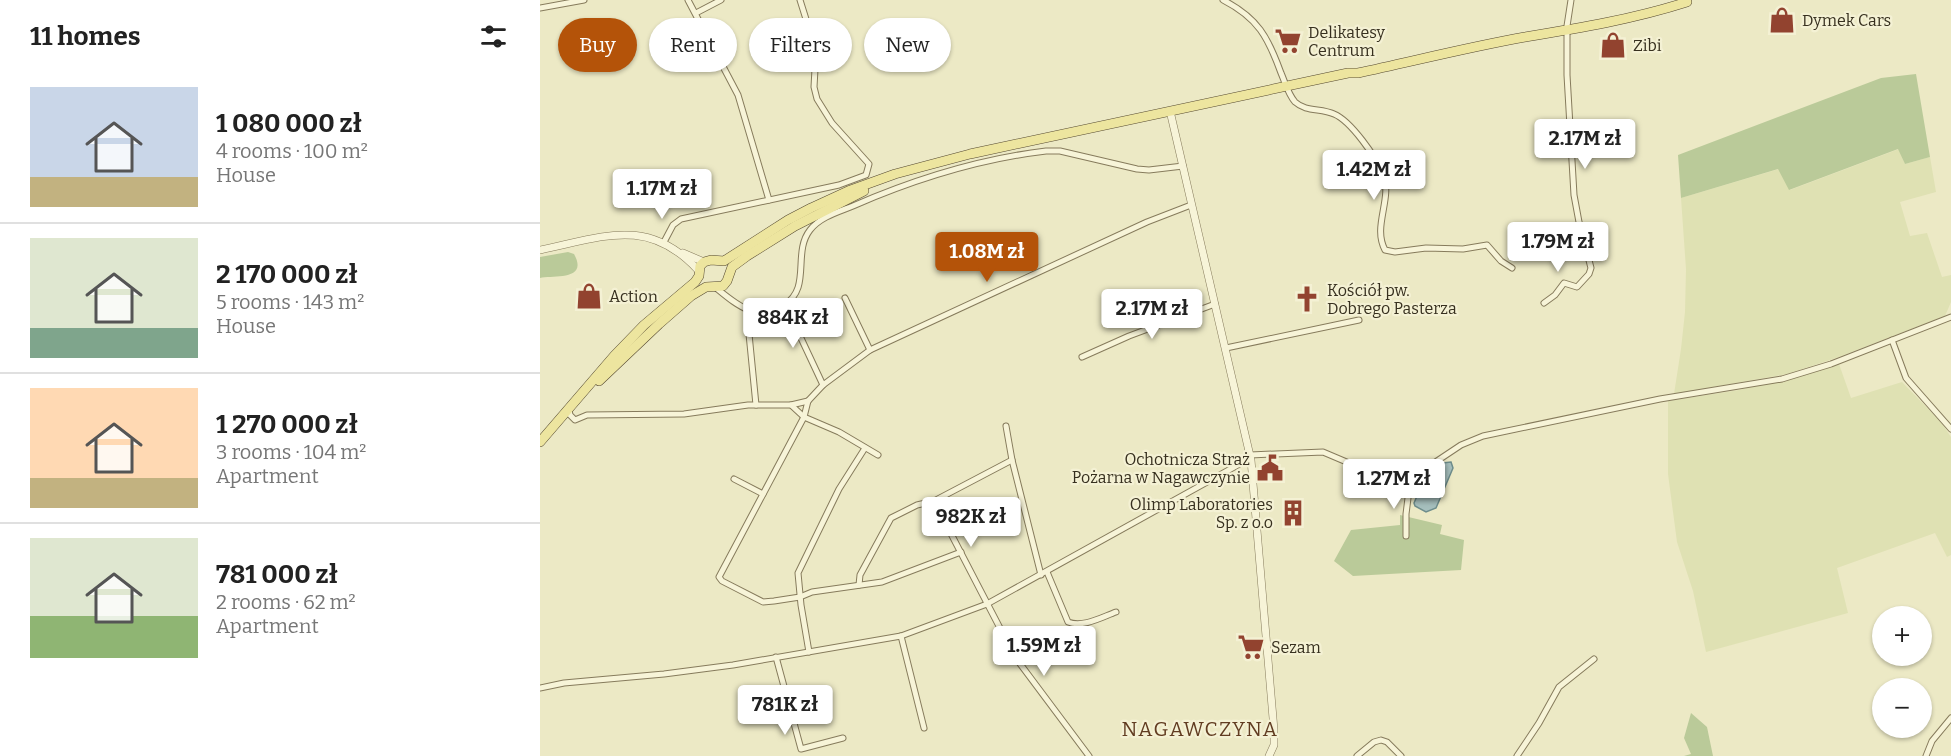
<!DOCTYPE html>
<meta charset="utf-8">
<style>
:root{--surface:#fff;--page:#f6f6f6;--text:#222;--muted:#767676;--line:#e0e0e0;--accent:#b45309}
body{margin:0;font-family:Bitter,serif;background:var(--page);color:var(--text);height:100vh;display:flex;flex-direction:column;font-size:22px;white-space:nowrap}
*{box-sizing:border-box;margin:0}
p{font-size:20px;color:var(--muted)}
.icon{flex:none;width:33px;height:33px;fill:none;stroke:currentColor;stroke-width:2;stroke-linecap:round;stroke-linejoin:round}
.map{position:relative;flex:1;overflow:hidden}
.details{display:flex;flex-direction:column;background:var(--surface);width:540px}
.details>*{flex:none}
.top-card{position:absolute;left:18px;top:18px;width:570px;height:54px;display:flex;gap:12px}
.buttons{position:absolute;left:1332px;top:606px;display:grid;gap:12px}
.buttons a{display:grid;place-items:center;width:60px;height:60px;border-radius:50%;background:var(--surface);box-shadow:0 2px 4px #0004;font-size:30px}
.price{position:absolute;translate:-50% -51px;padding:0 14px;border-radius:6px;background:#fff;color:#222;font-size:20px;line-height:39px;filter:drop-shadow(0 2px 3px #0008)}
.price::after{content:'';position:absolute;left:50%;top:36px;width:18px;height:14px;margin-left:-9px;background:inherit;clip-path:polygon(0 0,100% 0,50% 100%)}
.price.selected{background:var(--accent);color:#fff}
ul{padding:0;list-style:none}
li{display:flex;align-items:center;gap:18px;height:150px;padding:0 30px}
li+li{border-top:2px solid var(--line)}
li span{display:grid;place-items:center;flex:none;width:168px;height:120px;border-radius:0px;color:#555}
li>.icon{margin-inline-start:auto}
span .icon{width:72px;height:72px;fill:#fffc;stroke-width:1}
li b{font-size:26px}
h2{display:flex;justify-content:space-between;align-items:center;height:72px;padding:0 30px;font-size:26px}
.chip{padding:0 21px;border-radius:27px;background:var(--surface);box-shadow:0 2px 4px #0004;font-size:21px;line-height:54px}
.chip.selected{background:var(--accent);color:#fff}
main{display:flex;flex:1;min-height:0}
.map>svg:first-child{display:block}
.farmland{fill:#dfe1b3}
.green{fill:#baca99}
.water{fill:#a6bfbd;stroke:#6e8d8c;stroke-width:1.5}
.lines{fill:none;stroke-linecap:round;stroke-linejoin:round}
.minor-casing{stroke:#867b5c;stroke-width:7}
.tertiary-casing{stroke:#867b5c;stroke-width:8}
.primary-casing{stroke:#544830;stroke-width:10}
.minor{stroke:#f7f4d8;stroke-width:5}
.tertiary{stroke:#f7f4d8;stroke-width:7}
.primary{stroke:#ede59f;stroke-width:9}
.labels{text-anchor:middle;stroke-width:4.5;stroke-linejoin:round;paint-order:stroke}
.poi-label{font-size:16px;fill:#37301f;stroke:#f4f1d4;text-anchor:start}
.quarter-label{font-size:20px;letter-spacing:1.5px;fill:#613c21;stroke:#f4f1d4}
</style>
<main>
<section class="details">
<h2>11 homes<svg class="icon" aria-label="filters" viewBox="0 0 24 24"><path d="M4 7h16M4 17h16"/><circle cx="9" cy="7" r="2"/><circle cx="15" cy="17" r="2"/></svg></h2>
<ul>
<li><span style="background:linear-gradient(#c9d6e8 75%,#c2b280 0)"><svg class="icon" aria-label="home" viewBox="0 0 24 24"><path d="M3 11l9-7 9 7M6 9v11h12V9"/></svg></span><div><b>1 080 000 zł</b><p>4 rooms · 100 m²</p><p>House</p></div></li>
<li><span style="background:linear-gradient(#dfe7d0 75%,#7fa58c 0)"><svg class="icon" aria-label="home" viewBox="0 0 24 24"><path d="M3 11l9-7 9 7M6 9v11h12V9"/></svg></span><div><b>2 170 000 zł</b><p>5 rooms · 143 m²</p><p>House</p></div></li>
<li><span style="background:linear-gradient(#ffd9b3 75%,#c2b280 0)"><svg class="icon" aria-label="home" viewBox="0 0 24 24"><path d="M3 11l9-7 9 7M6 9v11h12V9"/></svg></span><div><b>1 270 000 zł</b><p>3 rooms · 104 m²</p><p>Apartment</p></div></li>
<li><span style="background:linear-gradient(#dfe7d0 65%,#8fb573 0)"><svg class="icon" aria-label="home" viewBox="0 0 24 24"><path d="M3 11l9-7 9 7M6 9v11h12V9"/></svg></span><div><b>781 000 zł</b><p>2 rooms · 62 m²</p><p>Apartment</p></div></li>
</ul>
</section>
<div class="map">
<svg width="1411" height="756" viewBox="0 0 1411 756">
<rect width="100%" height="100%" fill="#ece9c5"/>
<g class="farmland">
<path d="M1359,149L1365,164L1390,157L1396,192L1360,202L1370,236L1387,233L1402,277L1411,275V302L1405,316L1296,358L1247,374L1134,394L1141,349L1145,312L1146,269L1141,198L1239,169L1250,190Z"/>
<path d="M1299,364L1311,398L1362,382L1401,422L1411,437V555L1407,557L1395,533L1297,568L1308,613L1166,652L1153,591L1137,542L1128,474V401L1199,390Z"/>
</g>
<g class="green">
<path d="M1376,74L1390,157L1365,164L1358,149L1249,190L1238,169L1141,198L1138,155L1341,78Z"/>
<path d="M28,252L34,254C49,281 13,275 0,278V257Z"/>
<path d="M860,515L902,525L900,534L924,540L921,570L813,576L794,561L811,530L860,525Z"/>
<path d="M1151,713L1167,727L1173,756H1144L1151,754L1144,738Z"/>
</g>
<path class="water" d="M911,462L913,468L896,508L886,512L875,506L874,503C881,487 890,462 911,462Z"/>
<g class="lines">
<g class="minor-casing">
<g id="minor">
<path d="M148,0L198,95L229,200"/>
<path d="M683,0C718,18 728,37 741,73C745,82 748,94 755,102C766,112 781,108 794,114C811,121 836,157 843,174C853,199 832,226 845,250L855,252L886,248L923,249L947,245L961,261L972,268"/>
<path d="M0,8L44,0"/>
<path d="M156,13L181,0"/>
<path d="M124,242L133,225L141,219L299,185L326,175L329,164L292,123L277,99L274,87L276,51L260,0"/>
<path d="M175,287C197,305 215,322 244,305C272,288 252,253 270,230C280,217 298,212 313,206C375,179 439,159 506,151H520L597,169L609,170L643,166"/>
<path d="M305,298L330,350"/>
<path d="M1004,303L1015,295L1024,283L1037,287L1049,274L1051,268L1039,222L1034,195L1027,75V26L1031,0"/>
<path d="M245,304L283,385"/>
<path d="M210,311L209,334L216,405"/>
<path d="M1352,340L1366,378L1411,429"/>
<path d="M686,348L819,320"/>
<path d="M542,357L589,336L675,304"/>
<path d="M251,405L268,401"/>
<path d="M29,410L30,415L35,420L47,415L144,414L208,405H251L264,417L299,432L338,455"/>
<path d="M466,426L472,460L501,575"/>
<path d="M710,455L783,452L842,477L861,482H868L879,476L891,465L921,445L943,436L1120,399L1242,379L1291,364L1411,317"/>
<path d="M194,479L223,494"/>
<path d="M394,501L475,657L549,756"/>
<path d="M866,536V514L869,490L868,482"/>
<path d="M421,552L342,582L272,592L260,597L234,601L223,602L182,581L179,577L264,417L268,401L283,385L330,350L607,222L651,205"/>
<path d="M507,572L528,622C543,628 562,617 576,612"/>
<path d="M319,585L320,575L351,518L377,505L394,501L472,460"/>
<path d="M361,636L384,728"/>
<path d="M269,652L261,605L258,573L299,489L325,448"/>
<path d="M236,657L261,749L303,738"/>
<path d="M0,688L24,683L124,674L193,665L361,636L447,604L705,461L711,460"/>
<path d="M817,756L834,742L841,740L847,742L861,756"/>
<path d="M977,756L999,723L1019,687L1054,659"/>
<path d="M1386,756L1392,741L1411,718"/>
</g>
</g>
<g class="tertiary-casing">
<g id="tertiary">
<path d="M630,111L711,460L734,730V745L729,756"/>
<path d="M0,250C63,237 108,216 158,270"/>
<path d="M143,253L164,262"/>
</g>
</g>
<g class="primary-casing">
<g id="primary">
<path d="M59,381L119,324L151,296L166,287L183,286L187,281L192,267L207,256L255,226L324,191"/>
<path d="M0,442L74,356L104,325L155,282L159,276L160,266L164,262L171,260L184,261L248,220L271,208L308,191L355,174L430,154L808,73H818C874,61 929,47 985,37C1040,28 1094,19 1147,2"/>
</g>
</g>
<use href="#minor" class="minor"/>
<use href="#tertiary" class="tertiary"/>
<use href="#primary" class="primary"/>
</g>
<defs>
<g id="shop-bare" transform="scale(2.07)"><path d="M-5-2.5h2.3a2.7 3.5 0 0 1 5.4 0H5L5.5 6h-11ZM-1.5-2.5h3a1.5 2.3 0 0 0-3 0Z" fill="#92432f" stroke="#f4f1d4" stroke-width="2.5" paint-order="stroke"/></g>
<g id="supermarket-bare" transform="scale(2.07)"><path d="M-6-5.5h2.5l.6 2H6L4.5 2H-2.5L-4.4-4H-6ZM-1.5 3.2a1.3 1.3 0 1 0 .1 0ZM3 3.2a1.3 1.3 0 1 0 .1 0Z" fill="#92432f" stroke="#f4f1d4" stroke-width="2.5" paint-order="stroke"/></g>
<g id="church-bare" transform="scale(2.07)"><path d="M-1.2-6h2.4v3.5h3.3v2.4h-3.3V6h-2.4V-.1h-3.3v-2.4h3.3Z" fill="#92432f" stroke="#f4f1d4" stroke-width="2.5" paint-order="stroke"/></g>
<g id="civic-bare" transform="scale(2.07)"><path d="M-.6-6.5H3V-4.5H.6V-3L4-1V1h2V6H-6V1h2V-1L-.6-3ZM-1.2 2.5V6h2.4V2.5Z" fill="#92432f" stroke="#f4f1d4" stroke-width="2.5" paint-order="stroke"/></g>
<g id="building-bare" transform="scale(2.07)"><path d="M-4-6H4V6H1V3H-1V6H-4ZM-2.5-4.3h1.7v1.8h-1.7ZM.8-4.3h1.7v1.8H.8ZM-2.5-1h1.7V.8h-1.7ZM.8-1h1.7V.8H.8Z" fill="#92432f" stroke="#f4f1d4" stroke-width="2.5" paint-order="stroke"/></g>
</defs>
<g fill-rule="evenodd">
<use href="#shop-bare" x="1242" y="20"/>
<use href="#supermarket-bare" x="748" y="41"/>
<use href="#shop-bare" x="1073" y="45"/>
<use href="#shop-bare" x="49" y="296"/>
<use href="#church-bare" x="767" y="299"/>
<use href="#civic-bare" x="730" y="468"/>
<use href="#building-bare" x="753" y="513"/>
<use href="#supermarket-bare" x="711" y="647"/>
</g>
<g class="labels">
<g class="poi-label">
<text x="1262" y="26">Dymek Cars</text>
<text x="768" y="38">Delikatesy<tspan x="768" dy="18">Centrum</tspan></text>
<text x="1093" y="51">Zibi</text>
<text x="787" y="296">Kościół pw.<tspan x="787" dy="18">Dobrego Pasterza</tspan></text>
<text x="69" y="302">Action</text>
<text x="710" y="465" text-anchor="end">Ochotnicza Straż<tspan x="710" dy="18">Pożarna w Nagawczynie</tspan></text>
<text x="733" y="510" text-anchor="end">Olimp Laboratories<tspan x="733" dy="18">Sp. z o.o</tspan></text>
<text x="731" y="653">Sezam</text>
</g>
<g class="quarter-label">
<text x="660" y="736">NAGAWCZYNA</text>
</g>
</g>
</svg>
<div class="buttons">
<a>+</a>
<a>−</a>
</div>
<b class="price" style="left:1045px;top:170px">2.17M zł</b>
<b class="price" style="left:834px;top:201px">1.42M zł</b>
<b class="price" style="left:122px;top:220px">1.17M zł</b>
<b class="price" style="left:1018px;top:273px">1.79M zł</b>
<b class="price selected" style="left:447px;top:283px">1.08M zł</b>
<b class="price" style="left:612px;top:340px">2.17M zł</b>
<b class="price" style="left:253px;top:349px">884K zł</b>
<b class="price" style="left:854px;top:510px">1.27M zł</b>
<b class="price" style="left:431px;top:548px">982K zł</b>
<b class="price" style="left:504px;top:677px">1.59M zł</b>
<b class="price" style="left:245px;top:736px">781K zł</b>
<div class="top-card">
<a class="chip selected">Buy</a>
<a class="chip">Rent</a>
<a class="chip">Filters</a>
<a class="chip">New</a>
</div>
</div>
</main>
